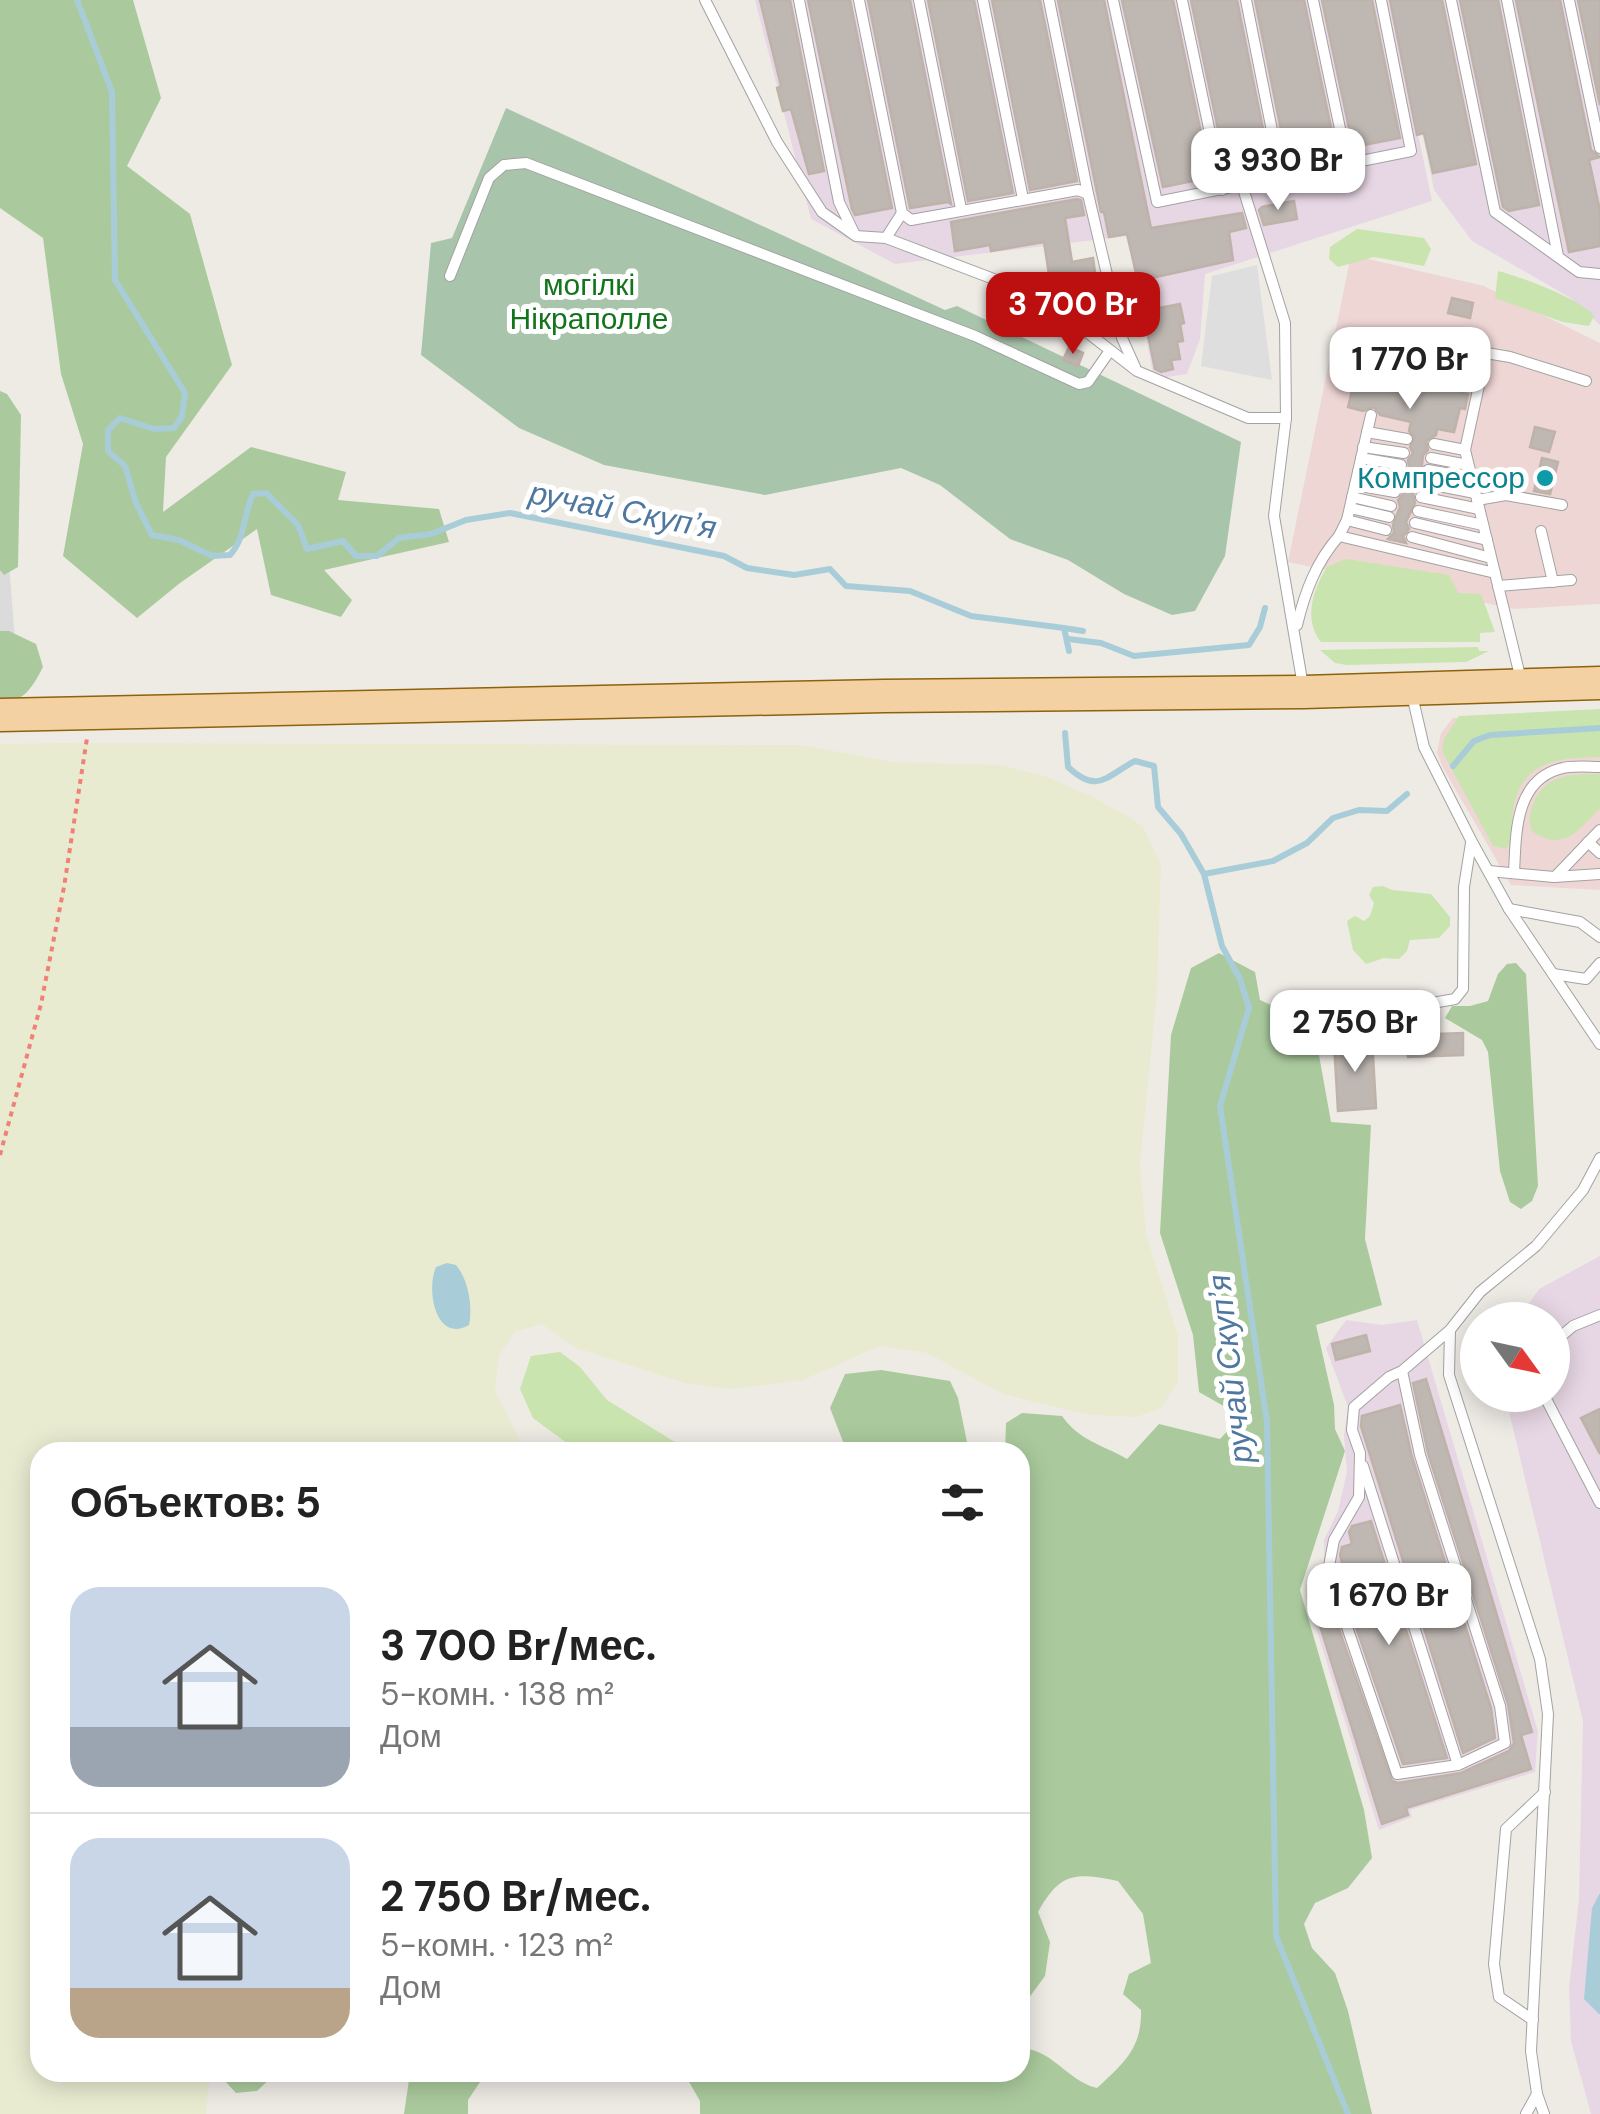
<!DOCTYPE html>
<html lang="ru">
<meta charset="utf-8">
<style>
:root{--surface:#fff;--page:#f6f6f6;--text:#222;--muted:#767676;--line:#e0e0e0;--accent:#bc1010}
body{margin:0;font-family:"DM Sans",sans-serif;background:var(--page);color:var(--text);height:100vh;display:flex;flex-direction:column;font-size:38px;white-space:nowrap}
*{box-sizing:border-box;margin:0}
p{font-size:32px;color:var(--muted)}
.icon{flex:none;width:55px;height:55px;fill:none;stroke:currentColor;stroke-width:2;stroke-linecap:round;stroke-linejoin:round}
.map{position:relative;flex:1;overflow:hidden}
.panel{position:absolute;left:30px;top:1442px;width:1000px;height:640px;display:flex;flex-direction:column;background:var(--surface);border-radius:30px;box-shadow:0 5px 25px #0003}
.panel>*{flex:none}
.needle{width:65px;rotate:123deg}
.buttons{position:absolute;left:1460px;top:1302px;display:grid;gap:20px}
.buttons a{display:grid;place-items:center;width:110px;height:110px;border-radius:50%;background:var(--surface);box-shadow:0 5px 25px #0003;font-size:50px}
.price{position:absolute;translate:-50% -85px;padding:0 22px;border-radius:20px;background:#fff;color:#222;font-size:32px;line-height:65px;filter:drop-shadow(0 2px 5px #0008)}
.price::after{content:'';position:absolute;left:50%;top:60px;width:30px;height:22px;margin-left:-15px;background:inherit;clip-path:polygon(0 0,100% 0,50% 100%)}
.price.on{background:var(--accent);color:#fff}
ul{padding:0;list-style:none}
li{display:flex;align-items:center;gap:30px;height:250px;padding:0 40px}
li+li{border-top:2px solid var(--line)}
li span{display:grid;place-items:center;flex:none;width:280px;height:200px;border-radius:30px;color:#555}
li>.icon{margin-inline-start:auto}
span .icon{width:120px;height:120px;fill:#fffc;stroke-width:1}
li b{font-size:42px}
h2{display:flex;justify-content:space-between;align-items:center;height:120px;padding:0 40px;font-size:42px}
.map>svg:first-child{display:block}
.residential{fill:#dcdbdb}
.commercial{fill:#eed6d5}
.industrial{fill:#e7d7e4}
.farmland{fill:#e9ebd1}
.grass{fill:#c9e4ae}
.forest{fill:#aaca9d}
.cemetery{fill:#a8c5ac}
.parking{fill:#dedede}
.water{fill:#a8cdd8}
.lines{fill:none;stroke-linecap:round;stroke-linejoin:round}
.stream{stroke:#a8cdd8;stroke-width:6}
.building{fill:#beb7b2;stroke:#bfb2a8;stroke-width:2.5}
.lane-casing{stroke:#a2a2a2;stroke-width:12}
.primary-casing{stroke:#8c620c;stroke-width:35}
.path{stroke:#ef8275;stroke-width:4;stroke-dasharray:5 5;stroke-linecap:butt}
.lane{stroke:#fff;stroke-width:10}
.primary{stroke:#f4d1a3;stroke-width:32}
.culture-dot{fill:#0f9aa8;stroke:#fff;stroke-width:4}
.labels{text-anchor:middle;stroke-width:10;stroke-linejoin:round;paint-order:stroke}
.park-label{font-size:30px;fill:#14741c;stroke:#fff}
.culture-label{font-size:30px;fill:#0d838f;stroke:#fff;text-anchor:end}
.water-label{font-size:32px;font-style:italic;fill:#4f779f;stroke:#fff}
</style>
<div class="map">
<svg width="1600" height="2114" viewBox="0 0 1600 2114">
<rect width="100%" height="100%" fill="#eeebe5"/>
<path class="residential" d="M0,449L22,728H0Z"/>
<g class="commercial">
<path d="M1351,255L1484,286L1600,343V604L1514,609L1288,562Z"/>
<path d="M1600,711V890L1511,885L1442,766L1437,752L1441,733L1453,718Z"/>
</g>
<g class="industrial">
<path d="M755,0H1390L1432,201L1205,274L1200,339L1187,374L1154,379L1127,236L895,264L811,219Z"/>
<path d="M1395,0H1600V325L1569,297L1472,241L1434,190Z"/>
<path d="M1600,1256V2114H1591L1571,2041L1569,1988L1579,1899L1583,1721L1505,1395H1552V1320H1517L1539,1289Z"/>
<path d="M1346,1320L1382,1325L1417,1320L1538,1731L1535,1772L1410,1810L1412,1817L1379,1830L1306,1596L1324,1569V1540L1338,1511L1347,1472L1344,1435L1348,1407L1326,1348Z"/>
</g>
<path class="farmland" d="M58,743L801,745L893,762L1001,765L1045,776L1091,796L1128,816L1143,827L1161,864L1157,992L1140,1164L1146,1234L1178,1336V1382L1161,1408L1137,1417L1092,1415L1037,1403L1001,1393L927,1353L880,1346L803,1380L731,1389L688,1384L576,1348L542,1324L515,1332L499,1355L495,1391L526,1452H40V2072L210,2073L206,2114H0V744Z"/>
<g class="grass">
<path d="M1357,229L1424,238L1431,249L1424,266L1374,257L1338,267L1329,259L1330,247Z"/>
<path d="M1498,271C1521,277 1581,299 1594,316L1589,326L1563,322L1495,298Z"/>
<path d="M1346,559L1449,575L1458,593L1481,594L1495,632L1480,633V642H1321C1303,620 1313,589 1327,567Z"/>
<path d="M1478,647L1479,651H1489L1466,662L1347,665L1335,663L1320,650Z"/>
<path d="M1600,709V757C1559,758 1521,760 1513,810C1511,824 1515,838 1506,849L1493,846L1442,751L1444,739L1459,716Z"/>
<path d="M1600,774V808C1579,830 1563,853 1532,831C1529,822 1529,816 1532,807C1543,774 1570,774 1600,774Z"/>
<path d="M1383,886L1392,890L1431,894L1450,917V926L1439,938L1410,940L1407,951L1399,959L1384,958L1366,964L1353,950L1347,921L1355,916L1364,921L1370,916L1374,903L1369,895L1373,887Z"/>
<path d="M560,1352L580,1367L607,1400L691,1452H579L533,1418L520,1389L531,1356Z"/>
</g>
<g class="forest">
<path d="M0,0H133L161,98L127,166L190,214L232,365L166,457L163,512L251,447L346,472L338,500L439,509L449,542L324,570L352,600L341,617L271,595L257,529L180,583L137,618L63,556L83,444L61,374L43,238L0,208Z"/>
<path d="M0,391L7,394L21,415L18,567L4,575L0,570Z"/>
<path d="M0,631H9L36,644L43,667C33,686 24,703 0,703Z"/>
<path d="M1219,953L1255,972L1260,1000L1280,1009L1281,1036L1299,1042L1314,1024L1344,1022L1351,1035L1317,1044L1331,1122L1371,1125L1365,1239L1382,1305L1316,1325L1334,1405L1335,1429L1345,1451L1300,1590L1364,1810L1372,1858L1348,1888L1315,1903L1304,1924L1312,1948L1335,1973L1348,2011L1372,2114H700V2101L684,2073L1020,2072V2048C1053,2049 1067,2081 1097,2088C1124,2063 1142,2048 1141,2010L1123,1994L1129,1974L1151,1963L1143,1914L1118,1881C1076,1873 1061,1871 1038,1912L1050,1942L1045,1976L1020,2010V1452H1005L1006,1423L1022,1413L1062,1416C1080,1441 1101,1444 1127,1459L1159,1424L1220,1439L1235,1423L1227,1408L1199,1392L1193,1335L1160,1233L1171,1035L1191,968Z"/>
<path d="M1516,963L1526,974L1538,1186L1532,1201L1521,1209L1510,1202L1500,1171L1488,1052L1482,1040L1445,1018L1452,1006H1470L1488,1001L1498,974L1507,964Z"/>
<path d="M881,1370L950,1381L958,1398L969,1452H847L830,1408L845,1374Z"/>
<path d="M227,2073V2072L276,2073L257,2091L236,2093L224,2080Z"/>
<path d="M410,2073V2072L486,2073L468,2100V2114H404Z"/>
</g>
<path class="cemetery" d="M506,108L945,310L957,306L1241,442L1225,556L1195,611L1172,615L1124,594L1068,560L1010,539L940,485L901,468L765,495L604,465L519,428L421,355L431,243L452,238Z"/>
<path class="parking" d="M1257,265L1272,380L1201,366L1212,276Z"/>
<g class="water">
<path d="M447,1263L456,1265C468,1279 473,1306 469,1325C435,1344 426,1289 436,1267Z"/>
<path d="M1600,1893V2014H1599L1584,1999L1592,1908Z"/>
</g>
<g class="lines">
<g class="stream">
<path d="M77,0L112,92L115,280L185,393L182,416L174,428L154,429L120,418L108,430V451L125,466L136,503L152,535L179,540L212,556L230,555C246,537 243,515 253,494L266,493L298,525L307,549L343,541L356,556H377L399,538L431,534L466,520L510,513L724,556L747,568L794,575L830,569L846,586L910,591L971,616L1064,628L1069,651"/>
<path d="M1064,628L1083,631"/>
<path d="M1068,639L1101,643L1134,656L1249,645L1260,627L1265,608"/>
<path d="M1065,733L1068,767C1098,795 1106,776 1135,761L1154,766L1158,807L1181,834L1204,874L1222,946L1240,979L1249,1008L1220,1106L1267,1422L1276,1936L1348,2114"/>
<path d="M1453,766L1474,741L1490,735L1600,728"/>
<path d="M1204,874L1273,861L1307,843L1333,818L1359,810L1387,811L1407,794"/>
</g>
</g>
<g class="building">
<path d="M760,0H790L824,171L809,174L791,109L783,111L777,88L781,86Z"/>
<path d="M808,0H850L892,208L855,215L852,209Z"/>
<path d="M868,0H910L951,204L948,202L910,208Z"/>
<path d="M928,0H974L1013,193L968,201Z"/>
<path d="M992,0H1040L1077,181L1030,190Z"/>
<path d="M1058,0H1104L1151,228L1242,213L1246,228L1229,232L1233,260L1138,281L1127,234L1109,237L1104,212H1101Z"/>
<path d="M1122,0H1173L1210,176L1207,178L1163,187Z"/>
<path d="M1191,0H1237L1270,164L1227,172Z"/>
<path d="M1255,0H1304L1336,151L1287,160Z"/>
<path d="M1322,0H1372L1400,138L1353,147Z"/>
<path d="M1390,0H1442L1476,164L1433,173L1424,133L1417,135Z"/>
<path d="M1460,0H1498L1539,205L1509,211L1503,207Z"/>
<path d="M1516,0H1560L1591,150L1600,157L1589,160L1600,211V246L1569,252Z"/>
<path d="M1578,0H1600V105Z"/>
<path d="M1077,199L1081,200L1084,215L1065,218L1072,262L1093,258L1096,280L1051,287L1044,242L991,251L990,245L955,251L951,222Z"/>
<path d="M1294,201L1297,219L1264,225L1259,210L1262,207Z"/>
<path d="M1452,298L1473,303L1470,318L1448,313Z"/>
<path d="M1180,304L1184,323L1180,324L1183,341L1177,342L1180,359L1171,360L1173,369L1161,372L1155,369L1143,311Z"/>
<path d="M1069,347L1083,353L1078,366L1063,360Z"/>
<path d="M1361,355L1419,369L1422,358L1440,362L1438,372L1466,379L1462,393L1468,394L1465,409L1460,408L1454,432L1437,429L1436,435L1426,441L1428,450L1423,455L1421,475L1416,480L1418,489L1413,494L1415,503L1406,522L1409,529L1403,536L1406,543L1388,539L1394,533L1393,525L1400,507L1398,500L1403,494L1402,487L1407,480L1404,473L1409,467L1408,460L1413,453L1410,447L1415,437L1409,431L1411,422L1380,415L1374,407L1363,411L1348,407Z"/>
<path d="M1535,427L1555,432L1549,452L1530,447Z"/>
<path d="M1542,458L1558,462L1550,494L1534,491Z"/>
<path d="M1463,1033V1055L1408,1057L1407,1035Z"/>
<path d="M1372,1039L1376,1108L1338,1111L1334,1042Z"/>
<path d="M1366,1335L1370,1351L1336,1360L1332,1344Z"/>
<path d="M1426,1379L1532,1732L1521,1735L1531,1769L1406,1808L1408,1815L1382,1824L1311,1597L1326,1592L1392,1781L1398,1783L1461,1773L1509,1751L1514,1743L1508,1704L1428,1453L1413,1383Z"/>
<path d="M1400,1405L1412,1457L1491,1708L1495,1738L1463,1753L1361,1426L1362,1416Z"/>
<path d="M1600,1409V1454L1581,1418Z"/>
<path d="M1371,1521L1447,1758L1403,1764L1342,1586L1348,1585L1340,1555L1342,1547L1352,1544L1349,1532L1352,1526Z"/>
</g>
<g class="lines">
<g class="lane-casing">
<g id="lane">
<path d="M705,0L777,142L822,212L856,236L886,238L1012,286L1061,312L1137,371L1248,418H1286"/>
<path d="M799,0L839,202L855,235"/>
<path d="M859,0L902,213L911,220L1078,190L1088,194L1122,338L1135,367"/>
<path d="M919,0L961,209"/>
<path d="M983,0L1023,199"/>
<path d="M1049,0L1088,194"/>
<path d="M1113,0L1157,202L1411,151L1381,0"/>
<path d="M1182,0L1222,190"/>
<path d="M1246,0L1281,176"/>
<path d="M1313,0L1347,162"/>
<path d="M1451,0L1495,212L1579,272L1600,274"/>
<path d="M1507,0L1558,256"/>
<path d="M1569,0L1600,148"/>
<path d="M1242,185L1285,323L1286,418L1274,516L1303,686"/>
<path d="M886,238L902,213"/>
<path d="M450,276L489,178L504,165L526,163L975,336L1079,384L1088,382L1109,352"/>
<path d="M1367,432L1407,439"/>
<path d="M1434,444L1465,450"/>
<path d="M1363,447L1404,453"/>
<path d="M1361,458L1401,465"/>
<path d="M1431,458L1468,465"/>
<path d="M1428,470L1472,478"/>
<path d="M1358,472L1398,479"/>
<path d="M1424,483L1475,493"/>
<path d="M1355,485L1395,492"/>
<path d="M1352,497L1391,506"/>
<path d="M1421,497L1479,509"/>
<path d="M1477,500L1506,495L1562,505"/>
<path d="M1350,508L1389,517"/>
<path d="M1418,511L1483,525"/>
<path d="M1347,520L1386,530"/>
<path d="M1415,523L1487,540"/>
<path d="M1541,531L1553,582"/>
<path d="M1339,536L1347,520L1371,415"/>
<path d="M1412,537L1491,558"/>
<path d="M1498,586L1571,580"/>
<path d="M1297,625C1305,592 1316,562 1339,536L1495,573"/>
<path d="M1521,680L1465,450L1486,353L1510,357L1586,381"/>
<path d="M1412,695L1424,747L1472,842L1509,909L1600,1044"/>
<path d="M1588,842L1600,853"/>
<path d="M1489,871L1554,877L1600,874"/>
<path d="M1514,873C1516,836 1514,782 1559,769C1571,765 1587,767 1600,767"/>
<path d="M1555,877L1600,830"/>
<path d="M1509,909L1580,922L1600,937"/>
<path d="M1553,974L1586,979L1600,963"/>
<path d="M1384,1033L1388,1011L1455,999L1463,989L1464,887L1471,843"/>
<path d="M1552,1344L1573,1326L1600,1315"/>
<path d="M1402,1371L1389,1377L1354,1407L1352,1430L1360,1453L1359,1497L1334,1540L1328,1571L1397,1774L1458,1765L1505,1743L1500,1706L1420,1455L1402,1371L1450,1330"/>
<path d="M1544,1395L1600,1503"/>
<path d="M1363,1466L1458,1765"/>
<path d="M1533,2020L1499,1997L1494,1964L1506,1829L1545,1792"/>
<path d="M1526,2114L1537,2094"/>
<path d="M1544,2114L1537,2094L1531,2051L1548,1714L1540,1659L1449,1375L1450,1330L1480,1292L1536,1246L1583,1190L1600,1158"/>
</g>
</g>
<g class="primary-casing">
<path id="primary" d="M0,715L884,696L1304,692L1600,683"/>
</g>
<path class="path" d="M0,1155L41,1004L64,887L87,738"/>
<use href="#lane" class="lane"/>
<use href="#primary" class="primary"/>
</g>
<circle class="culture-dot" cx="1545" cy="478" r="10"/>
<g class="labels">
<g class="park-label">
<text x="589" y="295">могілкі<tspan x="589" dy="34">Нікраполле</tspan></text>
</g>
<g class="culture-label">
<text x="1525" y="488">Компрессор</text>
</g>
<g class="water-label">
<text transform="translate(623 510) rotate(11)" y="11">ручай Скупʼя</text>
<text transform="translate(1230 1369) rotate(-97)" y="11">ручай Скупʼя</text>
</g>
</g>
</svg>
<div class="buttons">
<a><svg class="needle" viewBox="-14 -14 28 28"><path d="M0-13l5 13h-10z" fill="#e53935"/><path d="M0 13l5-13h-10z" fill="#767676"/></svg></a>
</div>
<b class="price" style="left:1278px;top:213px">3 930 Br</b>
<b class="price on" style="left:1073px;top:357px">3 700 Br</b>
<b class="price" style="left:1410px;top:412px">1 770 Br</b>
<b class="price" style="left:1355px;top:1075px">2 750 Br</b>
<b class="price" style="left:1389px;top:1648px">1 670 Br</b>
<section class="panel">
<h2>Объектов: 5<svg class="icon" aria-label="filters" viewBox="0 0 24 24"><path d="M4 7h16M4 17h16"/><circle cx="9" cy="7" r="2"/><circle cx="15" cy="17" r="2"/></svg></h2>
<ul>
<li><span style="background:linear-gradient(#c9d6e8 70%,#9aa5b1 0)"><svg class="icon" aria-label="home" viewBox="0 0 24 24"><path d="M3 11l9-7 9 7M6 9v11h12V9"/></svg></span><div><b>3 700 Br/мес.</b><p>5-комн. · 138 m²</p><p>Дом</p></div></li>
<li><span style="background:linear-gradient(#c9d6e8 75%,#b9a48a 0)"><svg class="icon" aria-label="home" viewBox="0 0 24 24"><path d="M3 11l9-7 9 7M6 9v11h12V9"/></svg></span><div><b>2 750 Br/мес.</b><p>5-комн. · 123 m²</p><p>Дом</p></div></li>
</ul>
</section>
</div>
